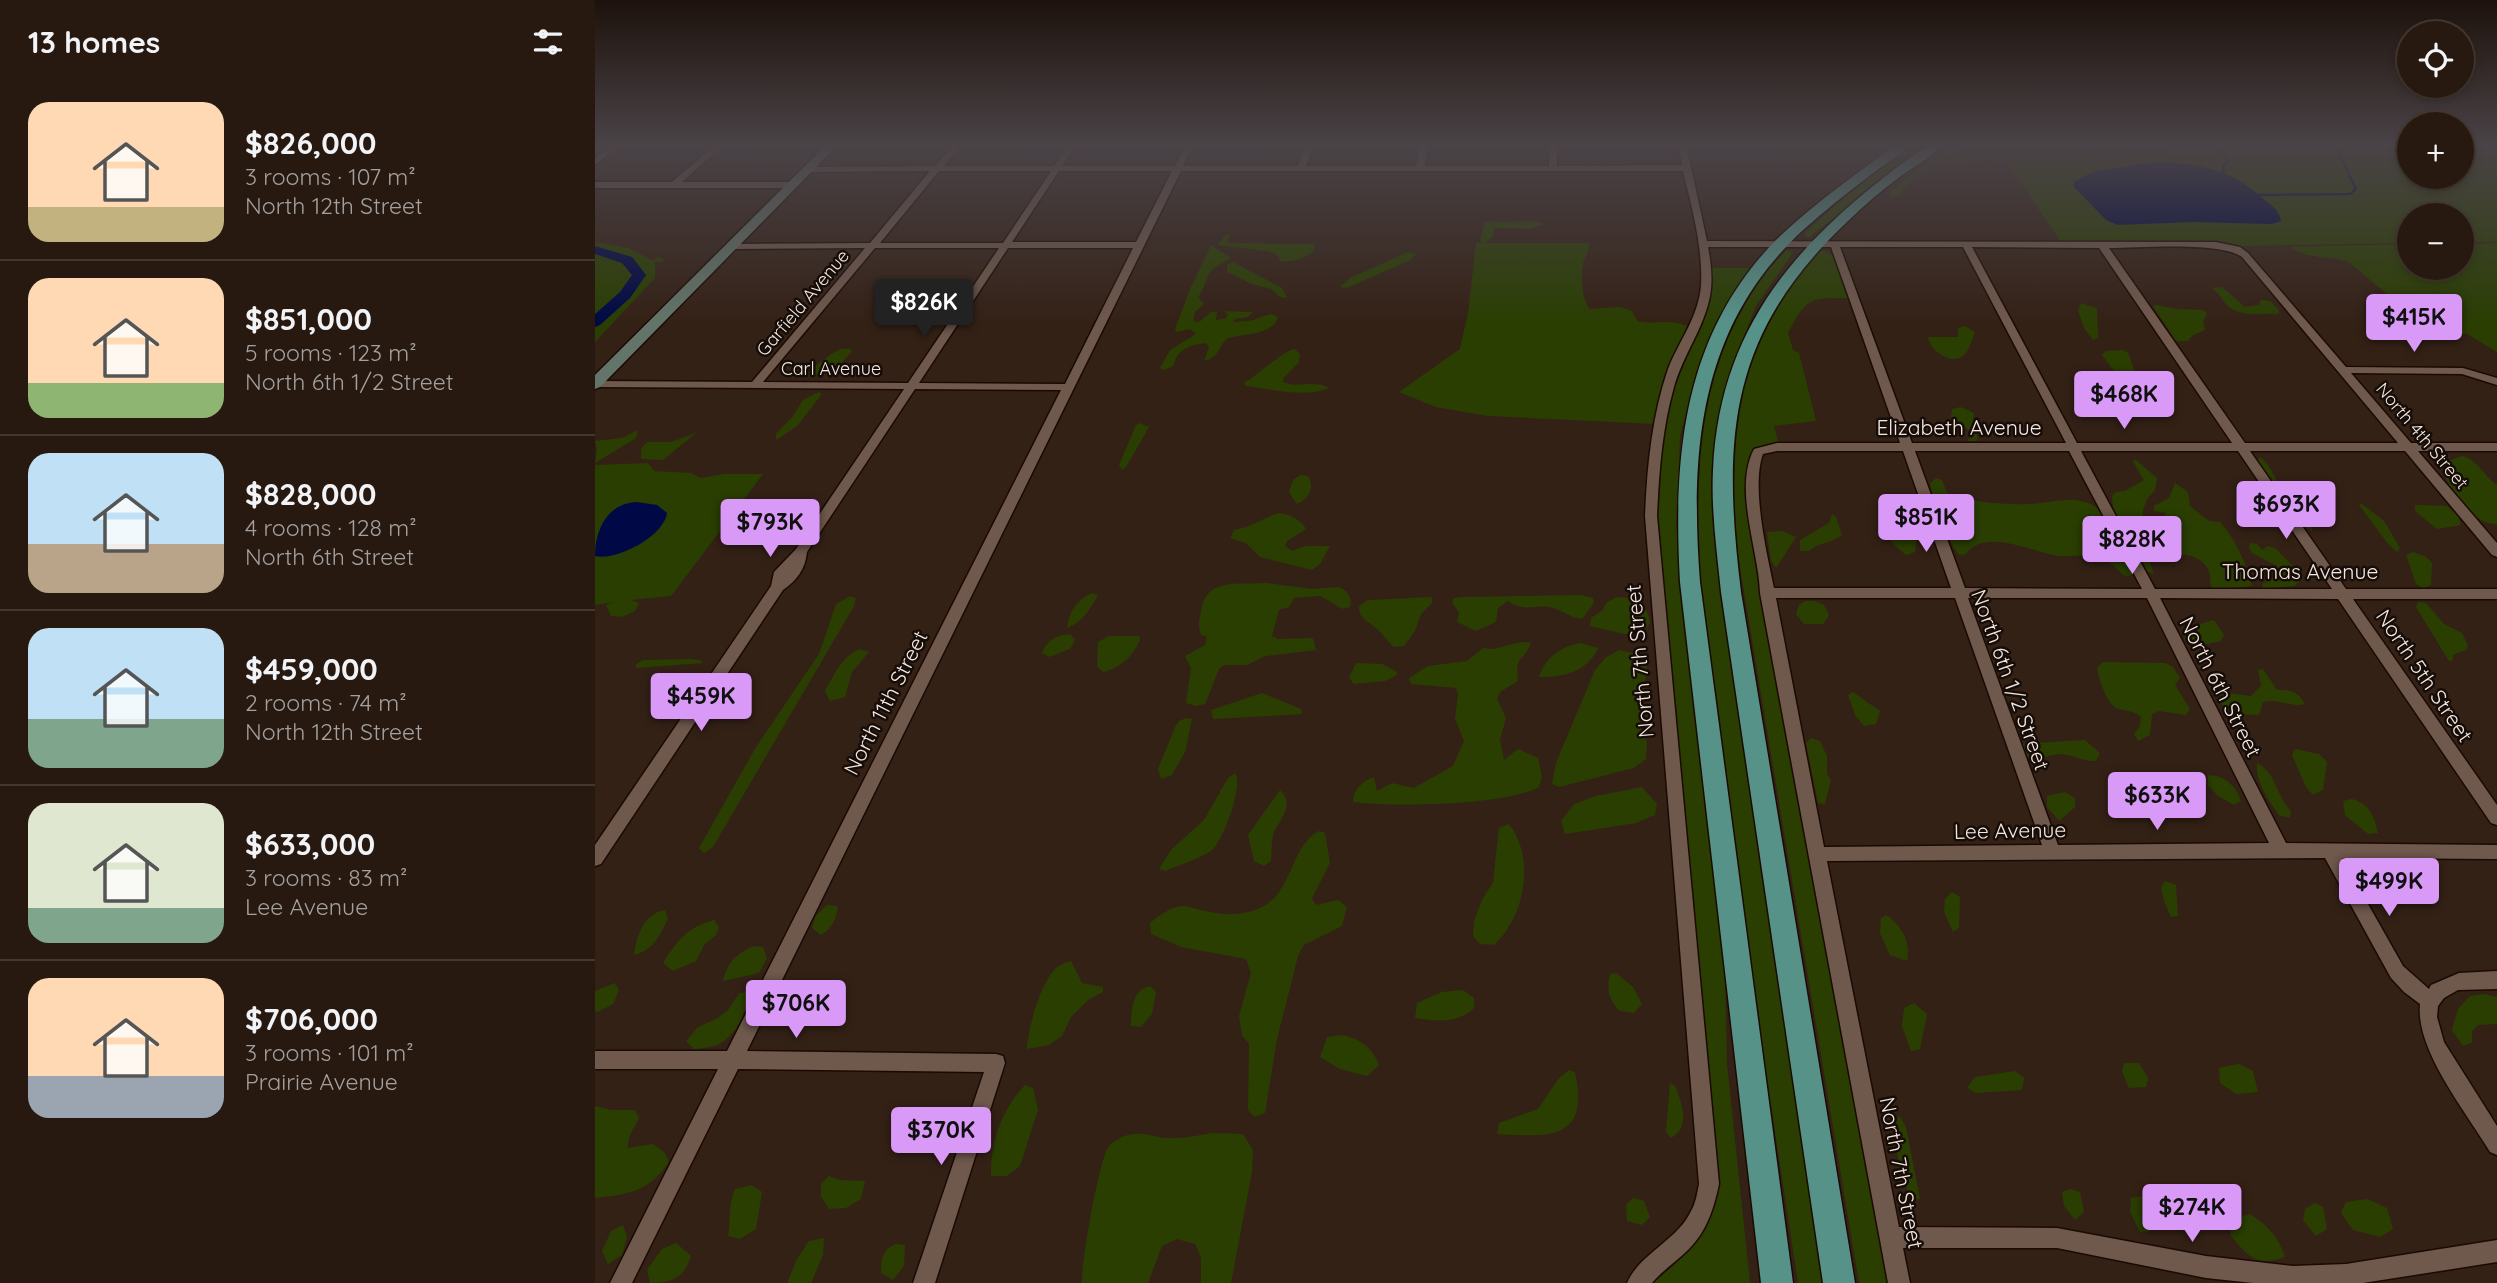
<!DOCTYPE html>
<meta charset="utf-8">
<style>
:root{--surface:#271910;--page:#33261e;--text:#f1f3f6;--muted:#a4a09f;--line:#433830;--accent:#d99af7}
body{margin:0;font-family:Quicksand,sans-serif;background:var(--page);color:var(--text);height:100vh;display:flex;flex-direction:column;font-size:26px;white-space:nowrap}
*{box-sizing:border-box;margin:0}
p{font-size:23px;color:var(--muted)}
.icon{flex:none;width:38px;height:38px;fill:none;stroke:currentColor;stroke-width:2;stroke-linecap:round;stroke-linejoin:round}
.map{position:relative;flex:1;overflow:hidden}
.sheet{display:flex;flex-direction:column;background:var(--surface);width:595px}
.sheet>*{flex:none}
.buttons{position:absolute;left:1802px;top:21px;display:grid;gap:14px}
.buttons a{display:grid;place-items:center;width:77px;height:77px;border-radius:50%;background:var(--surface);box-shadow:0 4px 10px #0003,0 0 0 2px var(--line);font-size:35px}
.price{position:absolute;translate:-50% -60px;padding:0 16px;border-radius:7px;background:var(--accent);color:#111;font-size:23px;line-height:46px;filter:drop-shadow(0 2px 4px #0008)}
.price::after{content:'';position:absolute;left:50%;top:42px;width:21px;height:16px;margin-left:-10px;background:inherit;clip-path:polygon(0 0,100% 0,50% 100%)}
.price.on{background:#222;color:#fff}
ul{padding:0;list-style:none}
li{display:flex;align-items:center;gap:21px;height:175px;padding:0 28px}
li+li{border-top:2px solid var(--line)}
li span{display:grid;place-items:center;flex:none;width:196px;height:140px;border-radius:21px;color:#555}
li>.icon{margin-inline-start:auto}
span .icon{width:84px;height:84px;fill:#fffc;stroke-width:1}
li b{font-size:30px}
h2{display:flex;justify-content:space-between;align-items:center;height:84px;padding:0 28px;font-size:30px}
main{display:flex;flex:1;min-height:0}
.map>svg:first-child{display:block}
.green{fill:#2a3e02}
.water{fill:#000945}
.lines{fill:none;stroke-linecap:round;stroke-linejoin:round}
.stream{stroke:#000945;stroke-width:2.5}
.river{fill:#000945;fill-rule:evenodd}
.street-casing{stroke:#1b0a03;stroke-width:3}
.secondary-casing{stroke:#1b0a03;stroke-width:3}
.primary-casing{stroke:#1b0a03;stroke-width:3}
.street{fill:#6f584c;fill-rule:evenodd}
.secondary{fill:#63756a;fill-rule:evenodd}
.primary{fill:#579289;fill-rule:evenodd}
.labels{text-anchor:middle;stroke-width:5;stroke-linejoin:round;paint-order:stroke}
.far-street-label{font-size:18px;fill:#f5e7e0;stroke:#160d08}
.street-label{font-size:21px;fill:#f5e7e0;stroke:#160d08}
</style>
<main>
<section class="sheet">
<h2>13 homes<svg class="icon" aria-label="filters" viewBox="0 0 24 24"><path d="M4 7h16M4 17h16"/><circle cx="9" cy="7" r="2"/><circle cx="15" cy="17" r="2"/></svg></h2>
<ul>
<li><span style="background:linear-gradient(#ffd9b3 75%,#c2b280 0)"><svg class="icon" aria-label="home" viewBox="0 0 24 24"><path d="M3 11l9-7 9 7M6 9v11h12V9"/></svg></span><div><b>$826,000</b><p>3 rooms · 107 m²</p><p>North 12th Street</p></div></li>
<li><span style="background:linear-gradient(#ffd9b3 75%,#8fb573 0)"><svg class="icon" aria-label="home" viewBox="0 0 24 24"><path d="M3 11l9-7 9 7M6 9v11h12V9"/></svg></span><div><b>$851,000</b><p>5 rooms · 123 m²</p><p>North 6th 1/2 Street</p></div></li>
<li><span style="background:linear-gradient(#bfe0f5 65%,#b9a48a 0)"><svg class="icon" aria-label="home" viewBox="0 0 24 24"><path d="M3 11l9-7 9 7M6 9v11h12V9"/></svg></span><div><b>$828,000</b><p>4 rooms · 128 m²</p><p>North 6th Street</p></div></li>
<li><span style="background:linear-gradient(#bfe0f5 65%,#7fa58c 0)"><svg class="icon" aria-label="home" viewBox="0 0 24 24"><path d="M3 11l9-7 9 7M6 9v11h12V9"/></svg></span><div><b>$459,000</b><p>2 rooms · 74 m²</p><p>North 12th Street</p></div></li>
<li><span style="background:linear-gradient(#dfe7d0 75%,#7fa58c 0)"><svg class="icon" aria-label="home" viewBox="0 0 24 24"><path d="M3 11l9-7 9 7M6 9v11h12V9"/></svg></span><div><b>$633,000</b><p>3 rooms · 83 m²</p><p>Lee Avenue</p></div></li>
<li><span style="background:linear-gradient(#ffd9b3 70%,#9aa5b1 0)"><svg class="icon" aria-label="home" viewBox="0 0 24 24"><path d="M3 11l9-7 9 7M6 9v11h12V9"/></svg></span><div><b>$706,000</b><p>3 rooms · 101 m²</p><p>Prairie Avenue</p></div></li>
</ul>
</section>
<div class="map">
<svg width="1902" height="1283" viewBox="0 0 1902 1283">
<rect width="100%" height="100%" fill="#342116"/>
<g class="green">
<path d="M1316,144H1335L1214,237H1211L1210,233L1269,180Z"/>
<path d="M1357,144H1368L1363,153L1365,157L1396,160L1338,163L1335,169L1319,177L1304,195L1294,197L1296,191Z"/>
<path d="M1558,144H1815V177H1867V144H1902V242H1867V215H1815V243L1649,246L1466,242L1412,163H1452L1449,158L1475,160L1461,164L1490,162L1488,150L1503,159L1501,162L1572,154L1571,150Z"/>
<path d="M894,221C911,225 935,217 949,224L936,229L899,228L898,236L891,243H994C995,252 990,256 988,264C986,276 986,300 995,309L1025,307L1037,311L1042,321C1059,326 1072,317 1094,327L1060,424L893,416L841,407L804,392L865,349L873,313L881,243H887L885,239L890,222Z"/>
<path d="M635,234L632,243L719,244V251C709,258 698,263 685,261L682,255L677,252L622,245L630,236Z"/>
<path d="M0,242L33,248L59,261L62,257L69,259L67,262L60,261V278L0,342Z"/>
<path d="M1902,243V352L1872,334H1839L1754,262C1735,256 1710,259 1695,247L1815,244V268H1867V244Z"/>
<path d="M616,245L636,258C630,262 621,265 616,271C610,279 610,289 603,297L609,304L600,312L598,321L604,322L616,312H622L621,320L631,318L633,314L628,311L658,312L653,317L640,319L638,322L654,321L676,314L683,317C678,335 649,334 633,338C621,347 627,356 609,361L614,347L611,343C595,345 582,349 578,366L569,370L565,368L575,350L601,334L595,329L582,332L580,329L595,289Z"/>
<path d="M1226,250C1246,254 1249,281 1255,298C1214,298 1212,297 1193,333L1198,350L1204,353L1221,421L1179,426L1184,445H1171L1159,450L1154,470L1297,1283H1264L1138,525C1137,453 1138,382 1174,317C1187,294 1206,273 1221,252Z"/>
<path d="M1191,251H1196L1197,254L1161,306L1138,365L1124,425L1231,1283H1203L1162,1012L1100,550V453L1118,368L1149,301L1166,277Z"/>
<path d="M813,252L821,254L815,260L752,288L745,287L755,278Z"/>
<path d="M638,262L687,288L692,298L685,297L676,289L657,284L632,272V265Z"/>
<path d="M1115,268H1157L1128,312L1102,369L1085,436L1081,525L1130,969L1132,1064L1155,1283H1058C1093,1253 1114,1239 1122,1192L1062,507L1064,467L1074,404Z"/>
<path d="M1627,287L1650,307L1664,305L1666,300L1675,301L1684,310V314C1667,313 1643,318 1631,304C1625,297 1624,293 1617,288Z"/>
<path d="M1486,303L1502,308L1503,338L1498,340L1489,328L1483,310Z"/>
<path d="M1562,305L1581,309L1609,310L1612,314L1608,322L1610,330L1598,335L1593,341H1581L1558,306Z"/>
<path d="M1370,326L1380,332C1378,338 1374,349 1370,354C1358,367 1335,351 1333,337H1363V328Z"/>
<path d="M245,349H255L257,351L235,376L226,373L214,377L212,373L236,354Z"/>
<path d="M700,349L705,354L704,362L688,379V382C703,389 720,379 734,388C708,399 675,388 650,386L649,383C663,375 689,350 700,349Z"/>
<path d="M1528,350L1533,353L1541,374L1535,382L1528,383L1507,355L1511,351Z"/>
<path d="M224,392L227,394L202,426L181,440V434L198,416L208,400Z"/>
<path d="M1366,407L1379,413L1378,429L1383,437L1382,441H1372L1376,436L1375,431L1356,417L1357,409Z"/>
<path d="M544,423L554,427L531,467L527,470L524,465L541,425Z"/>
<path d="M43,430L41,438L0,463L2,450L0,441L27,438Z"/>
<path d="M101,433L68,460L46,459V449L52,442H76Z"/>
<path d="M1867,456C1881,458 1890,477 1902,485V524C1878,525 1855,491 1848,471L1856,460Z"/>
<path d="M1665,457C1677,466 1679,479 1688,490C1698,502 1708,514 1717,527V531L1708,526L1663,461Z"/>
<path d="M1540,459L1562,478L1560,490L1552,499L1548,510L1547,522L1553,536L1552,555L1559,574L1550,571L1518,507L1517,496L1521,492L1530,491L1549,480L1538,462Z"/>
<path d="M53,463L59,471L96,473L105,478L129,474H168L76,596L36,600L44,603L40,611L27,617L16,616L11,605L20,602L0,605V465Z"/>
<path d="M706,475L713,476C720,488 714,499 702,504L694,492L698,480Z"/>
<path d="M1341,478L1347,480L1353,495C1377,502 1409,505 1435,504C1457,503 1485,493 1503,509L1540,575L1530,576C1523,570 1516,562 1508,559C1494,553 1479,557 1465,556C1439,553 1390,527 1371,554L1364,555C1348,534 1340,508 1335,483Z"/>
<path d="M1580,483L1593,492L1595,506L1614,521L1625,522C1642,542 1650,561 1657,586L1618,590C1613,583 1617,576 1613,569C1603,550 1575,556 1561,548L1563,542L1569,536L1565,526L1571,513L1559,511V506L1574,498Z"/>
<path d="M1766,503L1789,521L1805,548L1802,552L1793,544L1764,505Z"/>
<path d="M1820,505L1852,506L1863,516L1866,525L1842,529L1820,511Z"/>
<path d="M683,513C693,514 706,519 711,529L692,541L690,546L697,551L710,546H735L725,564L717,570L665,557L651,543L635,538L639,530C658,527 666,519 683,513Z"/>
<path d="M1237,514L1241,517L1247,535C1237,543 1225,542 1214,551H1205V540L1234,523Z"/>
<path d="M1293,520L1317,526L1322,535L1320,552L1311,555C1301,547 1288,536 1289,522Z"/>
<path d="M1187,531L1201,537L1181,568L1176,561L1172,532Z"/>
<path d="M1655,543L1662,544L1667,550L1673,546L1680,548L1705,573L1704,582L1699,586L1668,589L1667,584L1683,575L1682,566L1657,553L1654,548Z"/>
<path d="M1818,552L1830,556L1837,563L1836,585L1828,588L1821,584L1811,555Z"/>
<path d="M672,583L718,589L744,587L752,592L756,600L755,607L748,609L725,596L699,598L694,607L684,610L677,636L683,639L718,638L721,650L670,656L652,665H629L624,669L610,704L601,706L591,703L596,668L590,656L610,645L612,637L606,635C602,625 605,617 607,607C613,577 646,585 672,583Z"/>
<path d="M497,593L503,595C495,609 488,622 472,628C474,611 482,600 497,593Z"/>
<path d="M986,595L998,598L999,603L987,619C976,618 971,612 961,609C943,602 932,614 913,601L903,608L901,622L881,631L862,622L864,613L857,602L859,598L868,597Z"/>
<path d="M255,596L261,598L259,606L118,847L109,853L104,848L161,747L224,654L241,604Z"/>
<path d="M837,597V603L826,614L820,631L809,646L799,647C792,641 788,634 782,629C773,620 764,620 764,606L773,600Z"/>
<path d="M1022,597C1041,598 1052,603 1055,623L1047,634L1038,636L995,626L996,618L1008,610L1012,602Z"/>
<path d="M1210,601H1220L1229,605L1234,615L1228,624H1209L1201,614L1204,605Z"/>
<path d="M1823,602L1831,603L1849,624L1867,633L1873,645L1871,650L1858,655V660L1854,661L1821,607Z"/>
<path d="M1619,620L1629,635L1626,641L1598,647L1589,639L1591,628Z"/>
<path d="M475,634L480,640L475,649L454,657L447,653C452,640 461,635 475,634Z"/>
<path d="M514,636H544L545,640C537,657 527,667 508,672L502,666L503,642Z"/>
<path d="M926,642L936,643C928,664 920,652 923,681L905,692L902,699L911,718L905,740L909,760L923,749L943,758L947,777L944,787C910,806 798,807 758,802C758,789 768,781 779,777L782,791L797,783L819,788L858,766L869,741L860,719L863,694L861,688L816,684L814,678L833,666L872,661L888,648L899,649Z"/>
<path d="M986,643L1003,648C992,672 970,677 944,677C950,658 966,646 986,643Z"/>
<path d="M265,649L274,652L257,672L250,697L235,701L230,691C239,675 247,656 265,649Z"/>
<path d="M1024,650L1046,655L1052,666L1047,713L1052,743L1051,759L1039,768L964,787L957,784L961,763L1000,670L1010,658Z"/>
<path d="M97,659L107,661V663L42,668L40,665L48,660Z"/>
<path d="M1508,662L1570,663L1578,667L1585,678L1580,685L1595,709L1591,715L1564,711L1557,714L1555,735L1543,741L1539,734L1545,726L1546,717C1538,710 1534,712 1524,709C1512,706 1504,679 1502,668Z"/>
<path d="M761,663L787,664L801,671L802,675L790,681L759,684L754,678Z"/>
<path d="M1668,669L1682,690C1697,690 1702,691 1710,704C1696,708 1683,698 1668,702L1664,715L1638,714L1628,708L1624,692L1656,696L1666,686L1663,670Z"/>
<path d="M1258,692L1285,711L1281,724L1269,726L1260,715L1253,695Z"/>
<path d="M667,693L706,709L707,714L618,719L616,710Z"/>
<path d="M591,718L597,719L590,752L577,775L566,779L563,769L580,727L584,721Z"/>
<path d="M1216,738L1225,741L1232,756V774L1236,780L1230,804L1223,803L1211,743Z"/>
<path d="M1490,740L1505,753L1501,761C1488,762 1479,755 1466,754C1453,754 1444,762 1432,757L1427,744Z"/>
<path d="M1700,749L1724,754L1732,762L1728,790L1718,795L1711,787L1697,755Z"/>
<path d="M1662,763C1681,772 1681,796 1696,811L1695,818L1684,815C1674,800 1660,782 1662,763Z"/>
<path d="M640,773C649,785 628,841 617,850C605,859 585,864 571,871L564,869L576,850L609,820L633,778Z"/>
<path d="M1613,775C1629,775 1641,786 1646,801L1639,805L1623,796L1613,785Z"/>
<path d="M1047,787L1062,804L1060,815L1041,823L970,834L966,821L979,804L1001,796Z"/>
<path d="M685,790C700,804 686,818 679,832C676,840 677,852 676,861L669,866L659,861L653,835Z"/>
<path d="M1470,792L1480,798V807L1464,821L1452,807V796Z"/>
<path d="M1757,799C1774,803 1779,816 1783,833L1773,834L1750,815L1748,801Z"/>
<path d="M914,824C941,859 930,916 899,945L885,944L878,936L879,921L887,900L898,882L904,828Z"/>
<path d="M724,831L730,833L735,863L717,898L721,905L743,900L752,907L747,926L709,945L703,956L682,1039L670,1113L660,1117L653,1110L654,1044L647,1035L644,1016L656,973L651,959L586,947L556,934L555,923C564,916 576,906 588,906C595,906 603,910 610,911C631,916 654,916 672,904C696,890 698,843 724,831Z"/>
<path d="M1760,861H1768L1786,873L1774,880L1776,892L1770,893L1761,879L1757,866Z"/>
<path d="M1570,881L1581,885L1583,916L1576,917L1569,901L1566,887Z"/>
<path d="M1357,892L1365,897L1364,928L1358,932L1349,912L1350,899Z"/>
<path d="M232,905L243,906C241,919 238,928 226,935L217,928L220,917Z"/>
<path d="M70,910L73,919C64,936 59,950 39,955C41,937 49,913 70,910Z"/>
<path d="M1291,915C1307,925 1316,943 1312,961L1295,955L1285,933L1286,918Z"/>
<path d="M119,920L124,927L121,935L109,945L101,961L78,971L68,963C82,941 92,927 119,920Z"/>
<path d="M159,946L168,947L172,958L164,973L128,981C132,962 141,954 159,946Z"/>
<path d="M476,961L487,983L508,987V992L493,1000L476,1017L467,1036L454,1045L432,1049C433,1028 445,985 460,969C464,965 471,963 476,961Z"/>
<path d="M1021,973L1038,987L1047,1004L1039,1013L1023,1010C1014,997 1011,990 1015,974Z"/>
<path d="M20,983L24,990L18,1004L3,1012L0,1011V991Z"/>
<path d="M555,986L561,992L557,1014L546,1027L536,1026C536,1010 537,990 555,986Z"/>
<path d="M868,990L879,998V1008C862,1024 842,1021 820,1018L822,1003L847,992Z"/>
<path d="M152,992C155,1010 139,1038 122,1045C115,1048 106,1048 99,1049L91,1041L103,1027L123,1018L134,1009L144,993Z"/>
<path d="M1889,994L1902,997V1024L1883,1025L1877,1031V1042L1868,1046L1857,1030L1863,1009L1875,996Z"/>
<path d="M1319,1003L1332,1014L1325,1049L1316,1051L1307,1026L1309,1008Z"/>
<path d="M747,1035C765,1039 777,1047 784,1065L772,1076L745,1069L725,1057L732,1037Z"/>
<path d="M1529,1063H1544L1553,1078L1551,1087L1534,1088L1527,1072Z"/>
<path d="M1644,1064L1658,1071L1663,1092L1641,1094L1625,1083L1624,1068Z"/>
<path d="M974,1070L980,1072C995,1141 954,1137 902,1134L904,1123L943,1109L964,1078Z"/>
<path d="M1420,1071L1429,1078L1427,1090L1381,1093L1372,1088L1380,1077Z"/>
<path d="M1075,1083L1081,1087C1087,1106 1096,1126 1076,1138L1071,1132Z"/>
<path d="M430,1085L438,1088L443,1110L425,1166L412,1176H396C395,1143 407,1109 430,1085Z"/>
<path d="M0,1106L16,1110H40L44,1118L35,1135L32,1148L58,1144L69,1152L74,1162C54,1192 34,1194 0,1198Z"/>
<path d="M1304,1115L1311,1127L1325,1199L1315,1201C1310,1178 1292,1138 1304,1115Z"/>
<path d="M617,1133L648,1134L658,1150L657,1172L636,1283H606V1257L600,1244L582,1239L567,1246L553,1283H487C486,1265 504,1158 514,1146C516,1143 523,1139 527,1137C545,1129 559,1138 574,1138C588,1139 604,1135 617,1133Z"/>
<path d="M234,1176L244,1180L270,1181L266,1199L251,1208L234,1209L226,1196V1184Z"/>
<path d="M156,1185L167,1192L161,1229L145,1239L133,1236C136,1220 133,1204 140,1189Z"/>
<path d="M1475,1189L1485,1192L1489,1212L1480,1220L1469,1206L1467,1192Z"/>
<path d="M1547,1196L1556,1231L1545,1232L1535,1212L1536,1198Z"/>
<path d="M1038,1198L1049,1201L1055,1217L1047,1225L1032,1221L1031,1205Z"/>
<path d="M1772,1199L1792,1208L1798,1229L1785,1237L1758,1230L1746,1213L1751,1202Z"/>
<path d="M1720,1203L1728,1207L1732,1229L1721,1236L1708,1220L1710,1209Z"/>
<path d="M1655,1214C1673,1226 1683,1236 1690,1257C1661,1267 1654,1257 1636,1236V1220Z"/>
<path d="M28,1225L32,1237L27,1255L13,1264L7,1251L16,1231Z"/>
<path d="M229,1238L228,1255L216,1283H192L202,1259L214,1241Z"/>
<path d="M81,1243L96,1256C90,1278 76,1283 55,1283L52,1270L67,1249Z"/>
<path d="M301,1244L310,1245L309,1266L298,1280L286,1273C286,1259 288,1249 301,1244Z"/>
</g>
<g class="water">
<path d="M1553,163C1594,161 1636,168 1666,197C1675,205 1684,208 1686,221L1677,224L1597,222L1523,225L1511,220L1479,187V182L1498,172Z"/>
<path d="M42,502L62,505L72,513C69,536 22,561 0,556C0,529 13,503 42,502Z"/>
</g>
<g class="lines">
<g class="stream">
<path d="M1623,144L1634,162L1628,165L1629,177"/>
<path d="M1661,195L1755,194L1761,189L1744,153L1750,144"/>
</g>
<path class="river" d="M0,246L37,257L51,275L35,298L5,325L0,327V314L25,292L37,275L27,263L0,254Z"/>
<g class="street-casing">
<g id="street">
<path d="M18,144H27L0,165V158Z"/>
<path d="M121,144H130L87,182H197L201,185L197,188H0V182H77Z"/>
<path d="M359,144H367L349,166H459L474,144H482L467,166H580L591,144H599L588,166H703L710,144H718L711,166H821L825,144H833L830,166H954V144H962V166L1087,165L1083,144H1091L1112,241L1621,242L1645,247L1653,253L1751,367L1868,368L1902,378V385L1867,374L1756,373L1816,443H1902V451H1823L1902,543V557L1897,555L1810,451H1655L1751,589H1902V599H1758L1902,805V825L1896,823L1743,599L1565,598L1691,843L1902,845V859L1747,858L1808,966L1834,989L1836,985L1864,973L1902,971V989L1863,990L1849,998L1843,1006L1842,1017L1849,1042L1902,1126V1155L1895,1152C1872,1113 1820,1050 1825,1004L1809,992L1796,978L1730,858L1232,861L1304,1227L1462,1228L1611,1256L1698,1266L1751,1264L1902,1240V1262L1768,1283H1658L1611,1278L1462,1248H1308L1315,1283H1293L1165,593C1164,551 1138,489 1159,449L1182,443H1305L1236,247H1113C1116,263 1118,280 1115,296C1109,328 1088,355 1079,387C1067,429 1064,473 1062,516L1124,1184C1119,1208 1112,1231 1094,1249C1082,1261 1068,1270 1057,1283H1032C1045,1253 1082,1241 1096,1211C1101,1203 1102,1193 1104,1184L1050,516C1052,466 1057,416 1073,369C1084,341 1104,316 1106,285C1108,247 1097,208 1088,171H586L152,1051L401,1054L408,1056L410,1063L340,1283H318L389,1072L143,1069L37,1283H15L123,1069H0V1051H132L466,390L320,389L212,552C210,570 202,580 188,590L6,864L0,866V845L176,586L179,572L201,549L309,389L0,387V381L157,382L270,248L137,249L134,248V244L275,243L335,171L212,172L209,171V167L340,166ZM344,171H456L408,243H285ZM464,171H577L541,242H417ZM1245,247H1368L1471,443H1317ZM1377,247L1504,248L1637,443H1482ZM280,248H404L313,383L168,382ZM413,248H538L470,384L324,383ZM1514,248C1544,248 1625,241 1647,257L1803,443H1650ZM1182,451H1308L1356,588H1179C1172,554 1156,487 1168,454ZM1320,451H1474L1547,589L1370,588ZM1486,451H1643L1737,589H1560ZM1181,598H1360L1447,845L1229,847ZM1373,598H1552L1674,843L1463,845Z"/>
</g>
</g>
<g class="secondary-casing">
<path id="secondary" d="M232,144H244L5,387L0,389V375Z"/>
</g>
<g class="primary-casing">
<g id="primary">
<path d="M1302,144H1315C1305,156 1290,164 1277,174C1253,192 1229,211 1207,231C1104,327 1095,450 1105,582L1198,1283H1166L1085,582C1078,456 1088,335 1181,240C1218,204 1261,174 1302,144Z"/>
<path d="M1334,144H1348C1337,157 1320,166 1306,176C1287,190 1269,205 1253,221C1133,334 1127,437 1146,592L1260,1283H1228L1126,592C1122,552 1116,511 1118,470C1125,315 1216,228 1334,144Z"/>
</g>
</g>
<use href="#street" class="street"/>
<use href="#secondary" class="secondary"/>
<use href="#primary" class="primary"/>
</g>
<linearGradient id="sky" x2="0" y2="1"><stop stop-color="#1d120c"/><stop offset="0.45" stop-color="#4a4347"/><stop offset="1" stop-color="#4a4347" stop-opacity="0"/></linearGradient>
<rect width="1902" height="323" fill="url(#sky)"/>
<g class="labels">
<g class="far-street-label">
<text transform="translate(208 303) rotate(-50)" y="6">Garfield Avenue</text>
<text x="236" y="375">Carl Avenue</text>
<text transform="translate(1827 436) rotate(50)" y="6">North 4th Street</text>
</g>
<g class="street-label">
<text x="1364" y="435">Elizabeth Avenue</text>
<text x="1705" y="579">Thomas Avenue</text>
<text transform="translate(1045 661) rotate(-95)" y="7">North 7th Street</text>
<text transform="translate(1829 676) rotate(56)" y="7">North 5th Street</text>
<text transform="translate(1415 680) rotate(70)" y="7">North 6th 1/2 Street</text>
<text transform="translate(1625 687) rotate(63)" y="7">North 6th Street</text>
<text transform="translate(291 703) rotate(-63)" y="7">North 11th Street</text>
<text transform="translate(1415 831) rotate(-1)" y="7">Lee Avenue</text>
<text transform="translate(1306 1173) rotate(79)" y="7">North 7th Street</text>
</g>
</g>
</svg>
<div class="buttons">
<a><svg class="icon" aria-label="locate" viewBox="0 0 24 24"><circle cx="12" cy="12" r="6"/><path d="M12 2v4M12 18v4M2 12h4M18 12h4"/></svg></a>
<a>+</a>
<a>−</a>
</div>
<b class="price on" style="left:329px;top:339px">$826K</b>
<b class="price" style="left:1819px;top:354px">$415K</b>
<b class="price" style="left:1529px;top:431px">$468K</b>
<b class="price" style="left:1691px;top:541px">$693K</b>
<b class="price" style="left:1331px;top:554px">$851K</b>
<b class="price" style="left:175px;top:559px">$793K</b>
<b class="price" style="left:1537px;top:576px">$828K</b>
<b class="price" style="left:106px;top:733px">$459K</b>
<b class="price" style="left:1562px;top:832px">$633K</b>
<b class="price" style="left:1794px;top:918px">$499K</b>
<b class="price" style="left:201px;top:1040px">$706K</b>
<b class="price" style="left:346px;top:1167px">$370K</b>
<b class="price" style="left:1597px;top:1244px">$274K</b>
</div>
</main>
